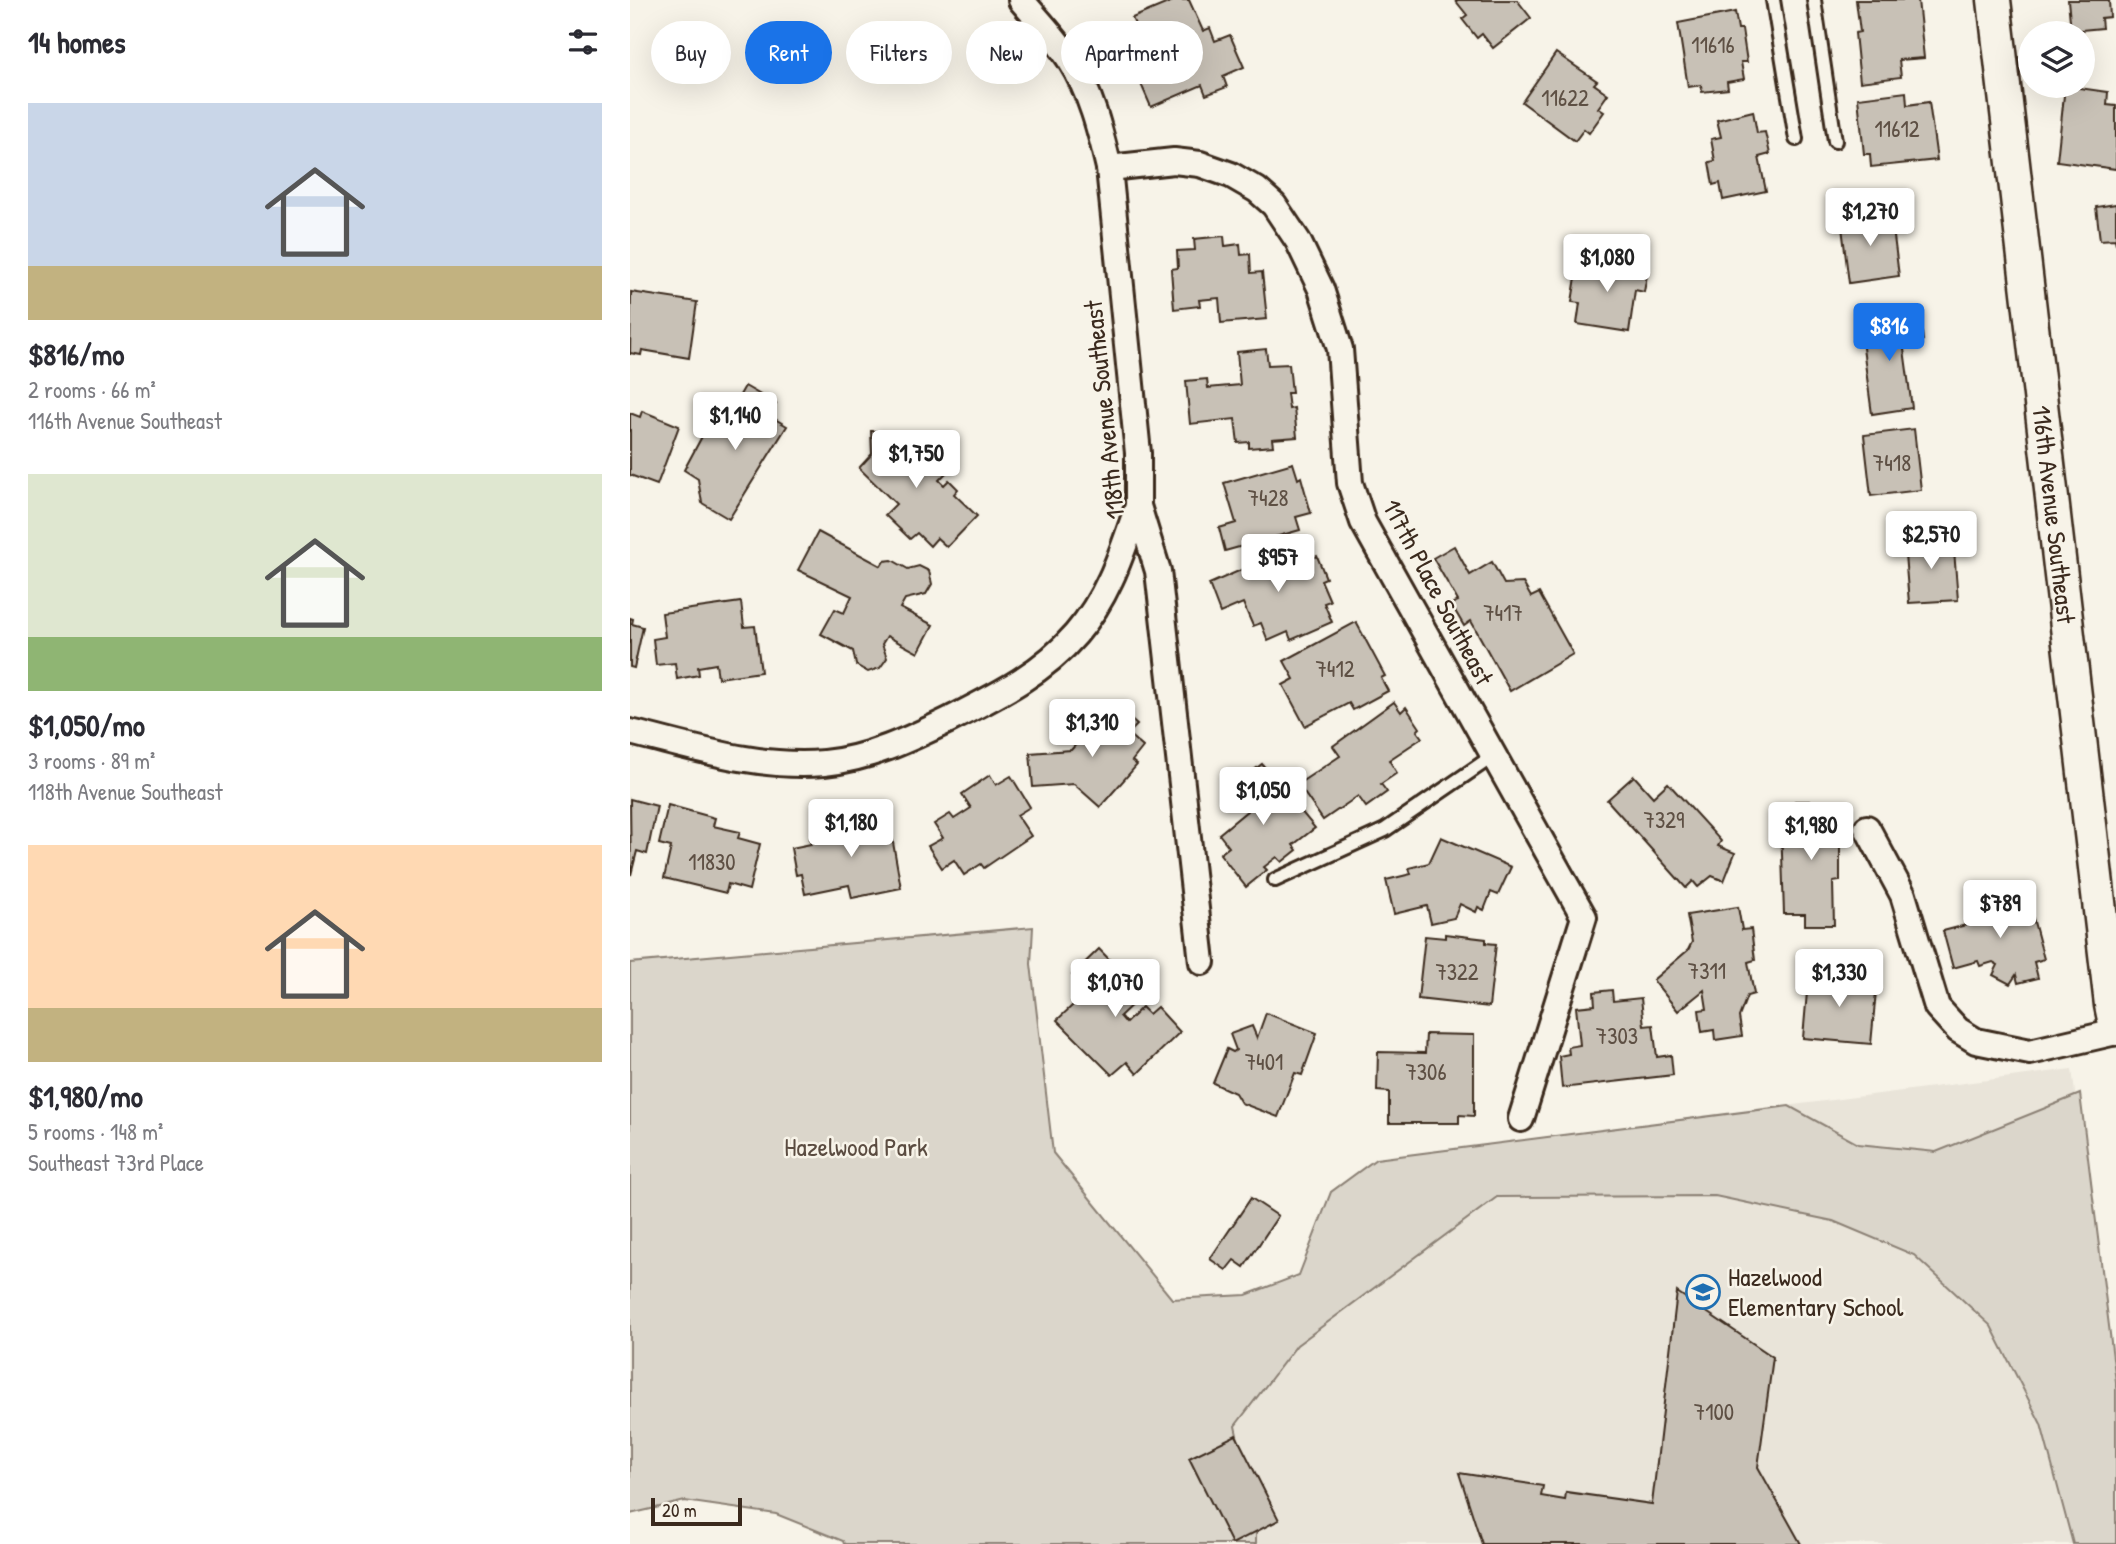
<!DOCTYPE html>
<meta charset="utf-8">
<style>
:root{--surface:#fff;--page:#f2f2f3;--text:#2b2b33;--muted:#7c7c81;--accent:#1a73e8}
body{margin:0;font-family:"Patrick Hand",sans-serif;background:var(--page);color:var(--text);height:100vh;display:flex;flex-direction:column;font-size:26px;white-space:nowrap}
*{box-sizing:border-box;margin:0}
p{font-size:23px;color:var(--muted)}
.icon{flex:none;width:38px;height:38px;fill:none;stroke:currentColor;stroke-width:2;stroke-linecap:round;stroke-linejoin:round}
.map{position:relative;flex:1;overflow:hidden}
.side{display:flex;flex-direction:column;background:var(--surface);width:630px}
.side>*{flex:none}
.banner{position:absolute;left:21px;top:21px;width:665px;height:63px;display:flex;gap:14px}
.controls{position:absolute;left:1388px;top:21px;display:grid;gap:14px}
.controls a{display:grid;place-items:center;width:77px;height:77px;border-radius:50%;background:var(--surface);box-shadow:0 7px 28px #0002;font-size:35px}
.scale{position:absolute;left:21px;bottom:18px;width:91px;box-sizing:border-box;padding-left:7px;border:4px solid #3b2a1e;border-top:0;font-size:19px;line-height:24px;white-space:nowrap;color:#3b2a1e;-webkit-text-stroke:5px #f7f3e8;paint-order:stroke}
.price{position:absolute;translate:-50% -60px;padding:0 16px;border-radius:7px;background:#fff;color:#222;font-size:23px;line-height:46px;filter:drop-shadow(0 2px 4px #0008)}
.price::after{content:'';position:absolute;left:50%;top:42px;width:21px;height:16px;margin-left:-10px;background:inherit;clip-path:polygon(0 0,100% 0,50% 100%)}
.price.selected{background:var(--accent);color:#fff}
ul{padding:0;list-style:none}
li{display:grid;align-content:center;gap:14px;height:371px;padding:0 28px}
li span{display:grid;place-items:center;height:217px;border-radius:0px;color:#555}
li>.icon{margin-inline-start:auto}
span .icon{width:126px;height:126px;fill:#fffc;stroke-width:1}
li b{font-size:30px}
h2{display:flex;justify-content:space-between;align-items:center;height:84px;padding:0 28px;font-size:30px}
.chip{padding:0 24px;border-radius:32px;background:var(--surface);box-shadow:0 7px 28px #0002;font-size:24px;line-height:63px}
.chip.selected{background:var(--accent);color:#fff}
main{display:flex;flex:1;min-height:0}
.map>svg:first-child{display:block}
.built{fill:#e9e4d9}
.green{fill:#dbd6cb;stroke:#8b8074;stroke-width:2}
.building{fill:#c8c1b6;stroke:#3b2a1e;stroke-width:2}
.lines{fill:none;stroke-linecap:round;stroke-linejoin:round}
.service-casing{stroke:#3b2a1e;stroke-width:18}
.minor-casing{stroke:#3b2a1e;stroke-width:30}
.tertiary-casing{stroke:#3b2a1e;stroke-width:37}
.service{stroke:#f7f3e8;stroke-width:12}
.minor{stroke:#f7f3e8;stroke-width:24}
.tertiary{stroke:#f7f3e8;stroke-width:32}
.labels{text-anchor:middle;stroke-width:5;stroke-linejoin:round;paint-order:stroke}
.number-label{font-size:23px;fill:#5e5044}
.street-label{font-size:26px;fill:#3b2a1e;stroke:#f7f3e8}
.park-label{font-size:26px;fill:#5b4c41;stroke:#f7f3e8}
.poi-label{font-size:26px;fill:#3b2a1e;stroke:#f7f3e8;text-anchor:start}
</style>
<main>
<section class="side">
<h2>14 homes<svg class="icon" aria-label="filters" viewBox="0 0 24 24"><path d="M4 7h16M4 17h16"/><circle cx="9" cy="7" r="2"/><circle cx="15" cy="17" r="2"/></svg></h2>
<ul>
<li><span style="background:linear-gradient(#c9d6e8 75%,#c2b280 0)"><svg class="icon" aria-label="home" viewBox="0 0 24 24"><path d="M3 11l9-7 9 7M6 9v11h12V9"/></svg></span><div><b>$816/mo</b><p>2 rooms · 66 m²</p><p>116th Avenue Southeast</p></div></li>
<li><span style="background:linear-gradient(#dfe7d0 75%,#8fb573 0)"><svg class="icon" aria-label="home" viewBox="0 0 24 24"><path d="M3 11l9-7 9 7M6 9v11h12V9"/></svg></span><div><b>$1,050/mo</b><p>3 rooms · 89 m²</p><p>118th Avenue Southeast</p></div></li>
<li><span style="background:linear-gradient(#ffd9b3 75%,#c2b280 0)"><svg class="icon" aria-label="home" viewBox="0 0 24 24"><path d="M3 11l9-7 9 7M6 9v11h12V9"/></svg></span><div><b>$1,980/mo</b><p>5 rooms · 148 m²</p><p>Southeast 73rd Place</p></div></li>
</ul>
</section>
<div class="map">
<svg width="1486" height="1544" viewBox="0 0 1486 1544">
<rect width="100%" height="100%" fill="#f7f3e8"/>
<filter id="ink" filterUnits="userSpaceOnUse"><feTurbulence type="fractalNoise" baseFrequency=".0143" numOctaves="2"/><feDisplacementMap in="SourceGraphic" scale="14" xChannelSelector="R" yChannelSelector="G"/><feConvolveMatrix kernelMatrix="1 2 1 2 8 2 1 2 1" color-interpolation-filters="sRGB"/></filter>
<g filter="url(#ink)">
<path class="built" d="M1442,1069L1486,1424V1544H602L605,1425L746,1159Z"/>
<path class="green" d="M403,927L401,964L423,1153L542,1299L616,1295L669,1275L701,1192L746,1159L1159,1106L1228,1144L1306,1152L1450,1094L1486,1382V1544H1443L1411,1424L1361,1326L1284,1255L1203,1221L1085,1196L867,1197L667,1345L605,1426L626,1522V1544H214L213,1541L146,1514L55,1501L0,1514V963Z"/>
<g class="building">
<path d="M545,0H559L573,31L580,28L585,41L600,35L614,67L593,76L597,87L576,95L572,85L521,107L498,54L515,47L502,18Z"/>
<path d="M825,0H887L901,18L863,48L852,34L847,38L832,19L837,15Z"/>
<path d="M1226,0H1288L1294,58L1269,60L1271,77L1230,82L1225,33L1230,32Z"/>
<path d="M1438,0H1479L1480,17L1471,18L1472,28L1441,31Z"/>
<path d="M1105,12L1108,29H1112L1117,62H1111L1114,79L1097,82L1098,89L1072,92L1071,85L1058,87L1048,23Z"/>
<path d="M926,53L967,81L964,84L978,94L968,108L974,112L959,133L954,129L945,141L892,102Z"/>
<path d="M1435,86L1478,92L1477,105L1486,106V169L1427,161Z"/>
<path d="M1276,92L1277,105L1299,102L1307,160L1241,167L1240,154H1234L1228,98Z"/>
<path d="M1123,111L1127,133L1135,132L1140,154L1129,157L1136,191L1093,200L1090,183L1083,185L1079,162L1085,161L1081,139L1091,137L1087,120Z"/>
<path d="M1486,204V244L1485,239L1470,240L1466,207Z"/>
<path d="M1261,213L1269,276L1219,283L1211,219Z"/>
<path d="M594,236L595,246L610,244L611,255L620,254L621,273L632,272L637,319L591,323L589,298L569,300L570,306L544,309L541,269L548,268L547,251L565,250L564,239Z"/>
<path d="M954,257L1008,265L1007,273L1017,275L1014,292L1005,290L999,332L947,324L950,303L942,302L946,277L951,278Z"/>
<path d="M1,292L67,302L59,358L12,350L11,355L0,353V355Z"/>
<path d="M1290,318L1293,340L1273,342L1282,408L1242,414L1230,326Z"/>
<path d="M636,349L638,365L659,364L662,393H657L659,409L664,408L667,437L642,439L643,446L619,448V442L608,443L605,419L560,424L556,381L577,379L578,388L610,385L607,352Z"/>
<path d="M115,386L146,404L140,416L157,426L99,519L72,503L68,479L54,470L76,429L81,432L95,407L101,411Z"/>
<path d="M12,411L49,426L27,485L0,475V413L10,417Z"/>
<path d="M1284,429L1291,490L1241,496L1234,435Z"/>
<path d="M241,431H277V450L289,463L299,453L318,471L309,480L314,485L319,480L328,489L324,494L347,516L317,547L307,538L300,546L287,533L280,539L255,515L266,504L229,468L242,454Z"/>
<path d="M663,463L668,479L671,477L681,513L666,517L670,530L595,551L589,528L606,523L594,483Z"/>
<path d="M188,532L251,566L254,561L262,560L278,569L289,566L299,571L302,584L296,594L275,599L270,608L303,625L288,653L257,636L252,644L257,658L250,668L238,672L226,665L223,651L191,634L205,609L214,613L222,596L168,570Z"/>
<path d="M1323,538L1328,600L1279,603L1274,542Z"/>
<path d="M668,545L675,561L687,556L696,578L691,580L700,601L694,603L702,622L661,640L658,632L638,641L631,623L623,626L613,603L590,613L579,584Z"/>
<path d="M824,546L840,575L862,562L874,584L893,583L901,597L909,593L943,654L880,691L841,621L834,626L821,604L828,601L803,558Z"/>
<path d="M111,602L114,627L125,626L131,672L88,678L86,664L68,667L69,675L47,679L45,663L26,665L23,639L35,637L32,613Z"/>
<path d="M0,618L3,619L2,624L13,627L4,668L0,667Z"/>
<path d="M726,622L755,676L751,678L758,691L723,710L719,703L675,726L653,685L664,679L654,661Z"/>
<path d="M764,702L771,712L776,707L790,728L787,731L792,738L759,760L767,773L751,784L757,792L736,807L728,796L693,820L668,784L710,756L703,746Z"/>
<path d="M488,708L507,725L498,734L513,747L502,761L507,765L470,807L444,784L403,787L400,753L441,750L457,732L452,727L465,712L476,721Z"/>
<path d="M632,764L685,828L663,845L667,850L652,862L647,857L634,867L637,870L616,887L590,854L599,847L589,834L618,810L601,788Z"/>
<path d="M360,775L366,785L381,776L400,807L387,815L401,836L354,868L351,864L334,875L324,860L312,868L298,846L313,838L304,824L320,814L324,819L341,808L332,794Z"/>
<path d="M1004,776L1023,797L1038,783L1091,841L1088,846L1105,853L1094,881L1082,876L1068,887L1063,881L1056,888L977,800Z"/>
<path d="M0,799L27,806L17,854L7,851L1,875Z"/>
<path d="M1165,801H1203L1204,829H1210V881L1203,882L1204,925H1175V914H1154L1151,824L1165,823Z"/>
<path d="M38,805L85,818L83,826L110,832L108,838L130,844L119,890L98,884L96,893L34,878L41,847L29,844Z"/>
<path d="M258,814L271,888L222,898L219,885L175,894L171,874L166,875L161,848L181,844L180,839L211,833L209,823Z"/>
<path d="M811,837L881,867L868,895L861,892L854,910L848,907L846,912L830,904L824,918L801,923L797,906L764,914L756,880L781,874L779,868L799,863Z"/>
<path d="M1396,892L1414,959L1404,962L1408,978L1388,983L1386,975L1380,984L1363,975L1368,965L1363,962L1350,966L1348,961L1323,968L1313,931L1348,922L1345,912L1361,908L1360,902Z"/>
<path d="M1108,907L1112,930L1121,929L1125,960L1118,962L1124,994L1117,996L1109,1017L1112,1036L1085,1040L1084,1030L1072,1032L1069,1010L1077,1009L1074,990L1048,1011L1023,980L1058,950L1062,942L1057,915Z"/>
<path d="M815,934L856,939V943L866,944L859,1007L788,999L795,936L815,938Z"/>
<path d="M469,949L502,983L496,988L507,1000L490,1016L496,1023L512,1007L519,1014L527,1007L550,1032L507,1074L497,1062L482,1075L427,1020L458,991L442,975Z"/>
<path d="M1179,969L1203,972L1201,983L1209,984L1210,977L1247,981L1241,1044L1173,1038Z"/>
<path d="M982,990L983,1001L1011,998L1014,1026L1023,1025L1027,1057L1041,1055L1043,1075L932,1088L929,1056L939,1054L938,1047L950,1045L946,1007L965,1005L964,992Z"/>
<path d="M636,1013L687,1033L672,1075L665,1073L648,1117L611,1103L605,1093L583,1083L597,1049L603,1052L606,1050L600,1034L622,1026L627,1038Z"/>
<path d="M796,1034L844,1035V1116L829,1115V1123H759V1092L747,1091L748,1052L795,1053Z"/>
<path d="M621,1198L648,1216L614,1267L604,1260L596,1270L580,1259Z"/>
<path d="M1047,1292L1143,1357L1128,1467L1171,1544H852L829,1473L913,1486L911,1496L935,1500L936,1492L1022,1504Z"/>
<path d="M606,1435L649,1520L602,1544L559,1458Z"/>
</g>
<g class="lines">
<g class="service-casing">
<g id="service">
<path d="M1143,0L1166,139"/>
<path d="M1184,0L1205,141"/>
<path d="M645,880L755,830L863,756"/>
</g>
</g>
<g class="minor-casing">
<g id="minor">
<path d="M391,0C407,19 426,38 440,60C461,93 470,130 479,168L508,453V506L528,571L572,962"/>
<path d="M479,168L544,161L570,164L601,175L627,190L644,205L668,241L691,289L710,349L720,483L733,522L954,917L891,1119"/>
<path d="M0,732C63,747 128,769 194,763C238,759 280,739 319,720C364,697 412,674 446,634C479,596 492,552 508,506"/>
<path d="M1237,828L1273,895L1307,1007L1328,1030L1346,1041L1400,1052L1486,1032"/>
</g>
</g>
<g class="tertiary-casing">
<g id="tertiary">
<path id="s1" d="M1364,0L1481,1005L1486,1029"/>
</g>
</g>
<use href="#service" class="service"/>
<use href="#minor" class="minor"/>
<use href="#tertiary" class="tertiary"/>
</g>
</g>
<defs>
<g id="school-ring" transform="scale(1.75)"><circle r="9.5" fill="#f7f3e8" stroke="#1f6fb2" stroke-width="1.5"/><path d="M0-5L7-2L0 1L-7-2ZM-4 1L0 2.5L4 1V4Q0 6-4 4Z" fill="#1f6fb2"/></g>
</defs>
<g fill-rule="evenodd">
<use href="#school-ring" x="1073" y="1292"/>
</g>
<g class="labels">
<g class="number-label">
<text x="1083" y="53">11616</text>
<text x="935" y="106">11622</text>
<text x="1267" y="137">11612</text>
<text x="1262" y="471">7418</text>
<text x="638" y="506">7428</text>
<text x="873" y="621">7417</text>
<text x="705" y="677">7412</text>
<text x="1034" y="828">7329</text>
<text x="82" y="870">11830</text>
<text x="1077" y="979">7311</text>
<text x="827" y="980">7322</text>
<text x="987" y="1044">7303</text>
<text x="634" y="1070">7401</text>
<text x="796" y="1080">7306</text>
<text x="1084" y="1420">7100</text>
</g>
<g class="street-label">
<text transform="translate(474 410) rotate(-96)" y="9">118th Avenue Southeast</text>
<text dy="9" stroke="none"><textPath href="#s1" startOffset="518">116th Avenue Southeast</textPath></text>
<text transform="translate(808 592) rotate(62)" y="9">117th Place Southeast</text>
</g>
<g class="park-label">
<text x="226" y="1156">Hazelwood Park</text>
</g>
<g class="poi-label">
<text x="1098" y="1286">Hazelwood<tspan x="1098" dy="30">Elementary School</tspan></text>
</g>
</g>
</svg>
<div class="controls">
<a><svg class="icon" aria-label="layers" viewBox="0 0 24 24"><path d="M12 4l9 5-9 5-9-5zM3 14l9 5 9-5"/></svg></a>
</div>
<div class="scale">20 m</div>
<b class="price" style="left:1240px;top:248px">$1,270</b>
<b class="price" style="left:977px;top:294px">$1,080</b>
<b class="price selected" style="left:1259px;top:363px">$816</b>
<b class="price" style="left:105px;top:452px">$1,140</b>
<b class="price" style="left:286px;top:490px">$1,750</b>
<b class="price" style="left:1301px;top:571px">$2,570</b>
<b class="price" style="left:648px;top:594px">$957</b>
<b class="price" style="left:462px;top:759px">$1,310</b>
<b class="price" style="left:633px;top:827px">$1,050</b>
<b class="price" style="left:221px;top:859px">$1,180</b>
<b class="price" style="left:1181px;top:862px">$1,980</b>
<b class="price" style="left:1370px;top:940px">$789</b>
<b class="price" style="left:1209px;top:1009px">$1,330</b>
<b class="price" style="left:485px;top:1019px">$1,070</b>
<div class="banner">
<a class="chip">Buy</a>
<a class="chip selected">Rent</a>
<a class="chip">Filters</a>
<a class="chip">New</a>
<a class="chip">Apartment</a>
</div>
</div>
</main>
